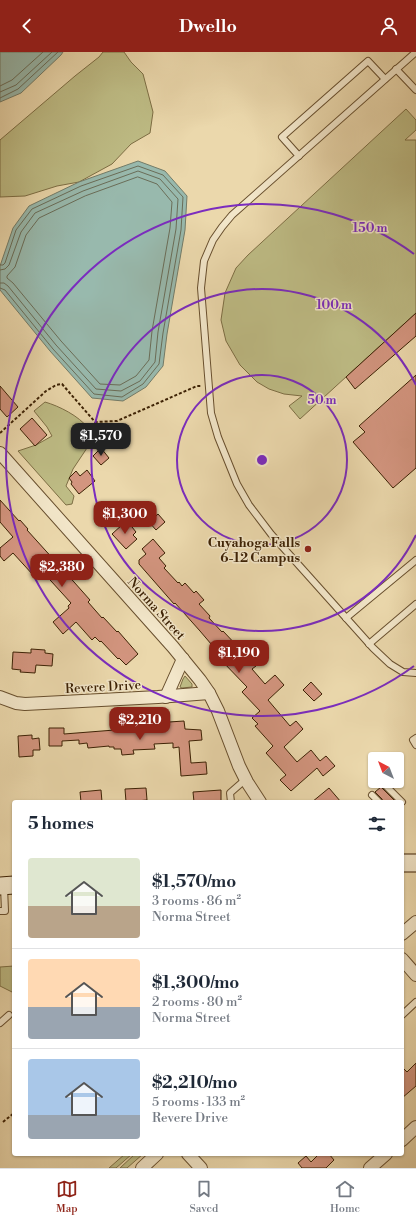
<!DOCTYPE html>
<meta charset="utf-8">
<style>
:root{--surface:#fff;--page:#f6f6f7;--text:#1f2937;--muted:#747a83;--line:#e0e1e3;--accent:#8f2418}
body{margin:0;font-family:"Libre Bodoni",serif;background:var(--page);color:var(--text);height:100vh;display:flex;flex-direction:column;font-size:15px;white-space:nowrap}
*{box-sizing:border-box;margin:0}
p{font-size:13px;color:var(--muted)}
.icon{flex:none;width:22px;height:22px;fill:none;stroke:currentColor;stroke-width:2;stroke-linecap:round;stroke-linejoin:round}
.map{position:relative;flex:1;overflow:hidden}
.panel{position:absolute;left:12px;top:748px;width:392px;height:356px;display:flex;flex-direction:column;background:var(--surface);border-radius:4px;box-shadow:0 1px 3px #0004}
.panel>*{flex:none}
.needle{width:26px;rotate:318deg}
.buttons{position:absolute;left:368px;top:700px;display:grid;gap:8px}
.buttons a{display:grid;place-items:center;width:36px;height:36px;border-radius:4px;background:var(--surface);box-shadow:0 1px 3px #0004;font-size:20px}
.price{position:absolute;translate:-50% -34px;padding:0 9px;border-radius:8px;background:var(--accent);color:#fff;font-size:13px;line-height:26px;filter:drop-shadow(0 1px 2px #0008)}
.price::after{content:'';position:absolute;left:50%;top:24px;width:12px;height:9px;margin-left:-6px;background:inherit;clip-path:polygon(0 0,100% 0,50% 100%)}
.price.selected{background:#222;color:#fff}
ul{padding:0;list-style:none}
li{display:flex;align-items:center;gap:12px;height:100px;padding:0 16px}
li+li{border-top:1px solid var(--line)}
li span{display:grid;place-items:center;flex:none;width:112px;height:80px;border-radius:4px;color:#555}
li>.icon{margin-inline-start:auto}
span .icon{width:48px;height:48px;fill:#fffc;stroke-width:1}
li b{font-size:17px}
h2{display:flex;justify-content:space-between;align-items:center;height:48px;padding:0 16px;font-size:17px}
header{display:flex;justify-content:space-between;align-items:center;height:52px;padding:0 16px;background:var(--accent);color:#fff;font-size:18px;font-weight:600}
.dock{display:flex;justify-content:space-around;align-items:center;height:56px;border-top:1px solid var(--line);background:var(--surface);font-size:11px;color:var(--muted)}
.dock a{display:grid;justify-items:center;gap:2px}
.dock .selected{color:var(--accent)}
.map>svg:first-child{display:block}
.green{fill:#bebc85;stroke:#7d6e44}
.water{fill:#98b9ad;stroke:#737c69}
.lines{fill:none;stroke-linecap:round;stroke-linejoin:round}
.shore{stroke:#6a6d58;stroke-width:1}
.building{fill:#d3957f;stroke:#3c2104}
.lane-casing{stroke:#684f2e;stroke-width:8}
.street-casing{stroke:#684f2e;stroke-width:14}
.secondary-casing{stroke:#3c2104;stroke-width:19}
.path{stroke:#3c2104;stroke-width:2;stroke-dasharray:3 2;stroke-linecap:butt}
.lane{stroke:#f2e6c9;stroke-width:6}
.street{stroke:#f2e6c9;stroke-width:12}
.secondary{stroke:#f2e6c9;stroke-width:17}
.ring{fill:none;stroke:#7b2cbf;stroke-width:2}
.poi-dot{fill:#8f2418;stroke:#f2e6c9;stroke-width:1.5}
.labels{text-anchor:middle;stroke-width:3;stroke-linejoin:round;paint-order:stroke}
.poi-label{font-size:13px;font-weight:bold;fill:#3c2104;stroke:#f2e6c9;text-anchor:end}
.street-label{font-size:13px;fill:#3c2104;stroke:#f2e6c9}
.centre{fill:#7b2cbf;stroke:#f2e6c9;stroke-width:2}
.ring-label{font-size:12px;text-anchor:middle;font-weight:bold;fill:#7b2cbf;stroke:#f2e6c9;stroke-width:3;stroke-linejoin:round;paint-order:stroke}
</style>
<header><svg class="icon" aria-label="back" viewBox="0 0 24 24"><path d="M15 5l-7 7 7 7"/></svg>Dwello<svg class="icon" aria-label="person" viewBox="0 0 24 24"><circle cx="12" cy="8" r="4"/><path d="M4 21q1-7 8-7t8 7"/></svg></header>
<div class="map">
<svg width="416" height="1116" viewBox="0 0 416 1116">
<rect width="100%" height="100%" fill="#ebd8ac"/>
<filter id="stains"><feTurbulence type="fractalNoise" baseFrequency=".005" numOctaves="4"/><feColorMatrix values="0 0 0 0 .2 0 0 0 0 .09 0 0 0 0 .02 0 0 0 .5 -.17"/></filter>
<radialGradient id="worn" r=".72"><stop offset=".6" stop-color="#630" stop-opacity="0"/><stop offset="1" stop-color="#630" stop-opacity=".3"/></radialGradient>
<g class="green">
<path d="M103,0H124L131,10L143,22L153,60L150,81L131,92L112,112L79,130L57,134L25,144L0,145V88L75,24L99,5Z"/>
<path d="M406,57L416,68V78L405,88H416V261L300,367L289,354L302,344L284,342L269,337L257,330L240,313L226,289L221,268L225,241L236,216L248,203Z"/>
<path d="M45,350C59,354 79,364 88,376C90,379 91,384 93,387L73,417L66,434L74,444L72,452L66,453L18,399L36,393L52,384L47,375L34,359Z"/>
<path d="M185,624L192,632V635L182,636L180,635L183,627Z"/>
<path d="M14,914V941L0,934V915Z"/>
<path d="M125,1102H132L116,1116H109Z"/>
<path d="M135,1102H143L127,1116H120Z"/>
</g>
<g class="water">
<path d="M0,0H63L61,3L21,41L0,50Z"/>
<path d="M138,109L165,119L187,144L185,178L167,282L163,314L146,335L123,349L92,346L50,299L0,238V214L13,176L29,154L79,130Z"/>
</g>
<g class="lines">
<g class="shore">
<path d="M0,34L12,28L43,0"/>
<path d="M0,40L16,33L52,0"/>
<path d="M0,46L18,37L58,0"/>
<path d="M138,125L157,132L172,150L170,176L152,279L149,308L136,324L120,333L100,332L61,289L13,231L7,226V224L15,215L26,183L39,166L85,144Z"/>
<path d="M0,213H3L5,211L16,178L32,157L81,134L138,114L163,123L183,145L181,178L163,281L159,312L143,332L122,345L94,342L53,297L5,238L0,236"/>
<path d="M0,218L5,217L9,213L21,180L35,161L83,139L138,119L160,127L178,147L176,177L158,280L155,310L140,329L121,339L96,337L56,293L8,234L4,231H0"/>
</g>
</g>
<g class="building">
<path d="M416,261V284L355,337L346,325Z"/>
<path d="M416,323V416L393,436L353,390L365,380L359,374Z"/>
<path d="M0,334L18,355L7,365L0,357Z"/>
<path d="M32,366L47,383L35,394L20,377Z"/>
<path d="M101,396L109,406L101,413L93,404Z"/>
<path d="M87,418L95,429L79,442L71,432L72,430L69,426L76,419L80,424Z"/>
<path d="M0,448L19,469L20,468L28,477L27,478L74,530L90,548L88,550L102,566L103,565L117,580L118,579L138,602L126,613L119,606L118,607L101,589L100,590L95,585L92,588L76,570L63,582L53,570L69,556L68,554L71,551L41,518L34,524L13,501L4,509L0,504V496L13,485L0,470Z"/>
<path d="M158,462L165,470L156,478L149,470Z"/>
<path d="M128,470L136,480L133,483L137,487L126,497L112,482L123,472L124,474Z"/>
<path d="M153,487L165,501L159,506L166,514L164,516L178,531L179,530L182,534L185,531L194,541L196,539L204,548L199,552L210,564L209,566L222,580L223,579L256,614L252,617L265,632L275,623L284,633L268,648L290,674L296,669L303,677L284,695L297,710L311,698L320,709L326,704L335,714L323,724L317,716L291,739L280,728L286,723L266,701L273,694L255,674L258,672L252,666L260,659L242,640L247,635L221,608L223,606L200,579L175,551L174,552L139,512V508L146,502L142,497Z"/>
<path d="M31,597L45,598V601L53,602L52,614L36,613L35,621L20,620L21,618L12,617L13,600L31,601Z"/>
<path d="M311,630L322,642L314,649L303,638Z"/>
<path d="M184,669L185,677L201,678L202,688L189,689L191,711L206,710L207,722L181,724L179,695L173,696V691L154,692L155,697L133,698L134,702L122,703L121,697H114V695H109V694L88,696L87,691L79,692V688L62,689V694H49V676H64V682L140,676L139,672Z"/>
<path d="M32,683V687L39,686L40,698H33V704L19,705L18,684Z"/>
<path d="M381,735L396,750H383L382,747L375,740Z"/>
<path d="M146,736L147,748L126,750L125,737Z"/>
<path d="M329,736L341,750H312Z"/>
<path d="M101,738L102,750H81L80,740Z"/>
<path d="M221,738V750H194L193,740Z"/>
<path d="M416,1011V1034L402,1046V1015L407,1020Z"/>
<path d="M319,1102H329L334,1108L326,1116H302L298,1111L306,1104L311,1110Z"/>
</g>
<g class="lines">
<g class="lane-casing">
<g id="lane">
<path d="M416,0L232,163L222,175L213,188L204,209L201,236L211,361L218,385L237,432L249,453L271,482L373,596L390,612L403,620L416,621"/>
<path d="M396,17L416,38"/>
<path d="M299,104L282,85L368,9L385,27"/>
<path d="M346,566L416,508"/>
<path d="M369,592L416,552"/>
<path d="M416,686L413,688L416,693"/>
<path d="M384,732L402,750"/>
<path d="M372,743L379,750"/>
<path d="M231,750L230,741L246,727"/>
<path d="M0,859H5L4,835"/>
<path d="M402,963L416,950"/>
<path d="M0,971L9,963"/>
</g>
</g>
<g class="street-casing">
<g id="street">
<path d="M0,401L173,595L200,628L209,641L218,659L239,714L247,730L260,750"/>
<path d="M0,645L16,651L25,652L158,645L209,641"/>
<path d="M166,645L183,607"/>
<path d="M402,882L416,870"/>
<path d="M402,907L416,923"/>
<path d="M402,1088L416,1075"/>
<path d="M188,1102L201,1116"/>
<path d="M142,1116L157,1102"/>
<path d="M370,1116L386,1102"/>
</g>
</g>
<g class="secondary-casing">
<g id="secondary">
<path d="M402,811H416"/>
<path d="M0,834L14,833"/>
</g>
</g>
<g class="path">
<path d="M0,381L46,339L56,333L62,332L95,370L117,369L197,334H202"/>
<path d="M3,1070L14,1061"/>
</g>
<use href="#lane" class="lane"/>
<use href="#street" class="street"/>
<use href="#secondary" class="secondary"/>
</g>
<g class="ring">
<circle cx="262" cy="408" r="85"/>
<path d="M416 483A171 171 0 1 1 416 333"/>
<path d="M414 614A256 256 0 1 1 414 202"/>
</g>
<circle class="poi-dot" cx="308" cy="497" r="4"/>
<g class="labels">
<g class="poi-label">
<text x="300" y="495">Cuyahoga Falls<tspan x="300" dy="15">6-12 Campus</tspan></text>
</g>
<g class="street-label">
<text transform="translate(157 556) rotate(48)" y="5">Norma Street</text>
<text transform="translate(103 634) rotate(-3)" y="5">Revere Drive</text>
</g>
</g>
<circle cx="262" cy="408" r="6" class="centre"/>
<g class="ring-label">
<text x="370" y="180">150 m</text>
<text x="334" y="257">100 m</text>
<text x="322" y="352">50 m</text>
</g>
<rect width="100%" height="100%" filter="url(#stains)"/>
<rect width="100%" height="100%" fill="url(#worn)"/>
</svg>
<div class="buttons">
<a><svg class="needle" viewBox="-14 -14 28 28"><path d="M0-13l5 13h-10z" fill="#e53935"/><path d="M0 13l5-13h-10z" fill="#747a83"/></svg></a>
</div>
<b class="price selected" style="left:101px;top:405px">$1,570</b>
<b class="price" style="left:125px;top:483px">$1,300</b>
<b class="price" style="left:62px;top:536px">$2,380</b>
<b class="price" style="left:239px;top:622px">$1,190</b>
<b class="price" style="left:140px;top:689px">$2,210</b>
<section class="panel">
<h2>5 homes<svg class="icon" aria-label="filters" viewBox="0 0 24 24"><path d="M4 7h16M4 17h16"/><circle cx="9" cy="7" r="2"/><circle cx="15" cy="17" r="2"/></svg></h2>
<ul>
<li><span style="background:linear-gradient(#dfe7d0 60%,#b9a48a 0)"><svg class="icon" aria-label="home" viewBox="0 0 24 24"><path d="M3 11l9-7 9 7M6 9v11h12V9"/></svg></span><div><b>$1,570/mo</b><p>3 rooms · 86 m²</p><p>Norma Street</p></div></li>
<li><span style="background:linear-gradient(#ffd9b3 60%,#9aa5b1 0)"><svg class="icon" aria-label="home" viewBox="0 0 24 24"><path d="M3 11l9-7 9 7M6 9v11h12V9"/></svg></span><div><b>$1,300/mo</b><p>2 rooms · 80 m²</p><p>Norma Street</p></div></li>
<li><span style="background:linear-gradient(#a9c7e8 70%,#9aa5b1 0)"><svg class="icon" aria-label="home" viewBox="0 0 24 24"><path d="M3 11l9-7 9 7M6 9v11h12V9"/></svg></span><div><b>$2,210/mo</b><p>5 rooms · 133 m²</p><p>Revere Drive</p></div></li>
</ul>
</section>
</div>
<nav class="dock">
<a class="selected"><svg class="icon" aria-label="map" viewBox="0 0 24 24"><path d="M3 6l6-2 6 2 6-2v14l-6 2-6-2-6 2zM9 4v14M15 6v14"/></svg>Map</a>
<a><svg class="icon" aria-label="saved" viewBox="0 0 24 24"><path d="M7 4h10v16l-5-4-5 4z"/></svg>Saved</a>
<a><svg class="icon" aria-label="home" viewBox="0 0 24 24"><path d="M3 11l9-7 9 7M6 9v11h12V9"/></svg>Home</a>
</nav>
